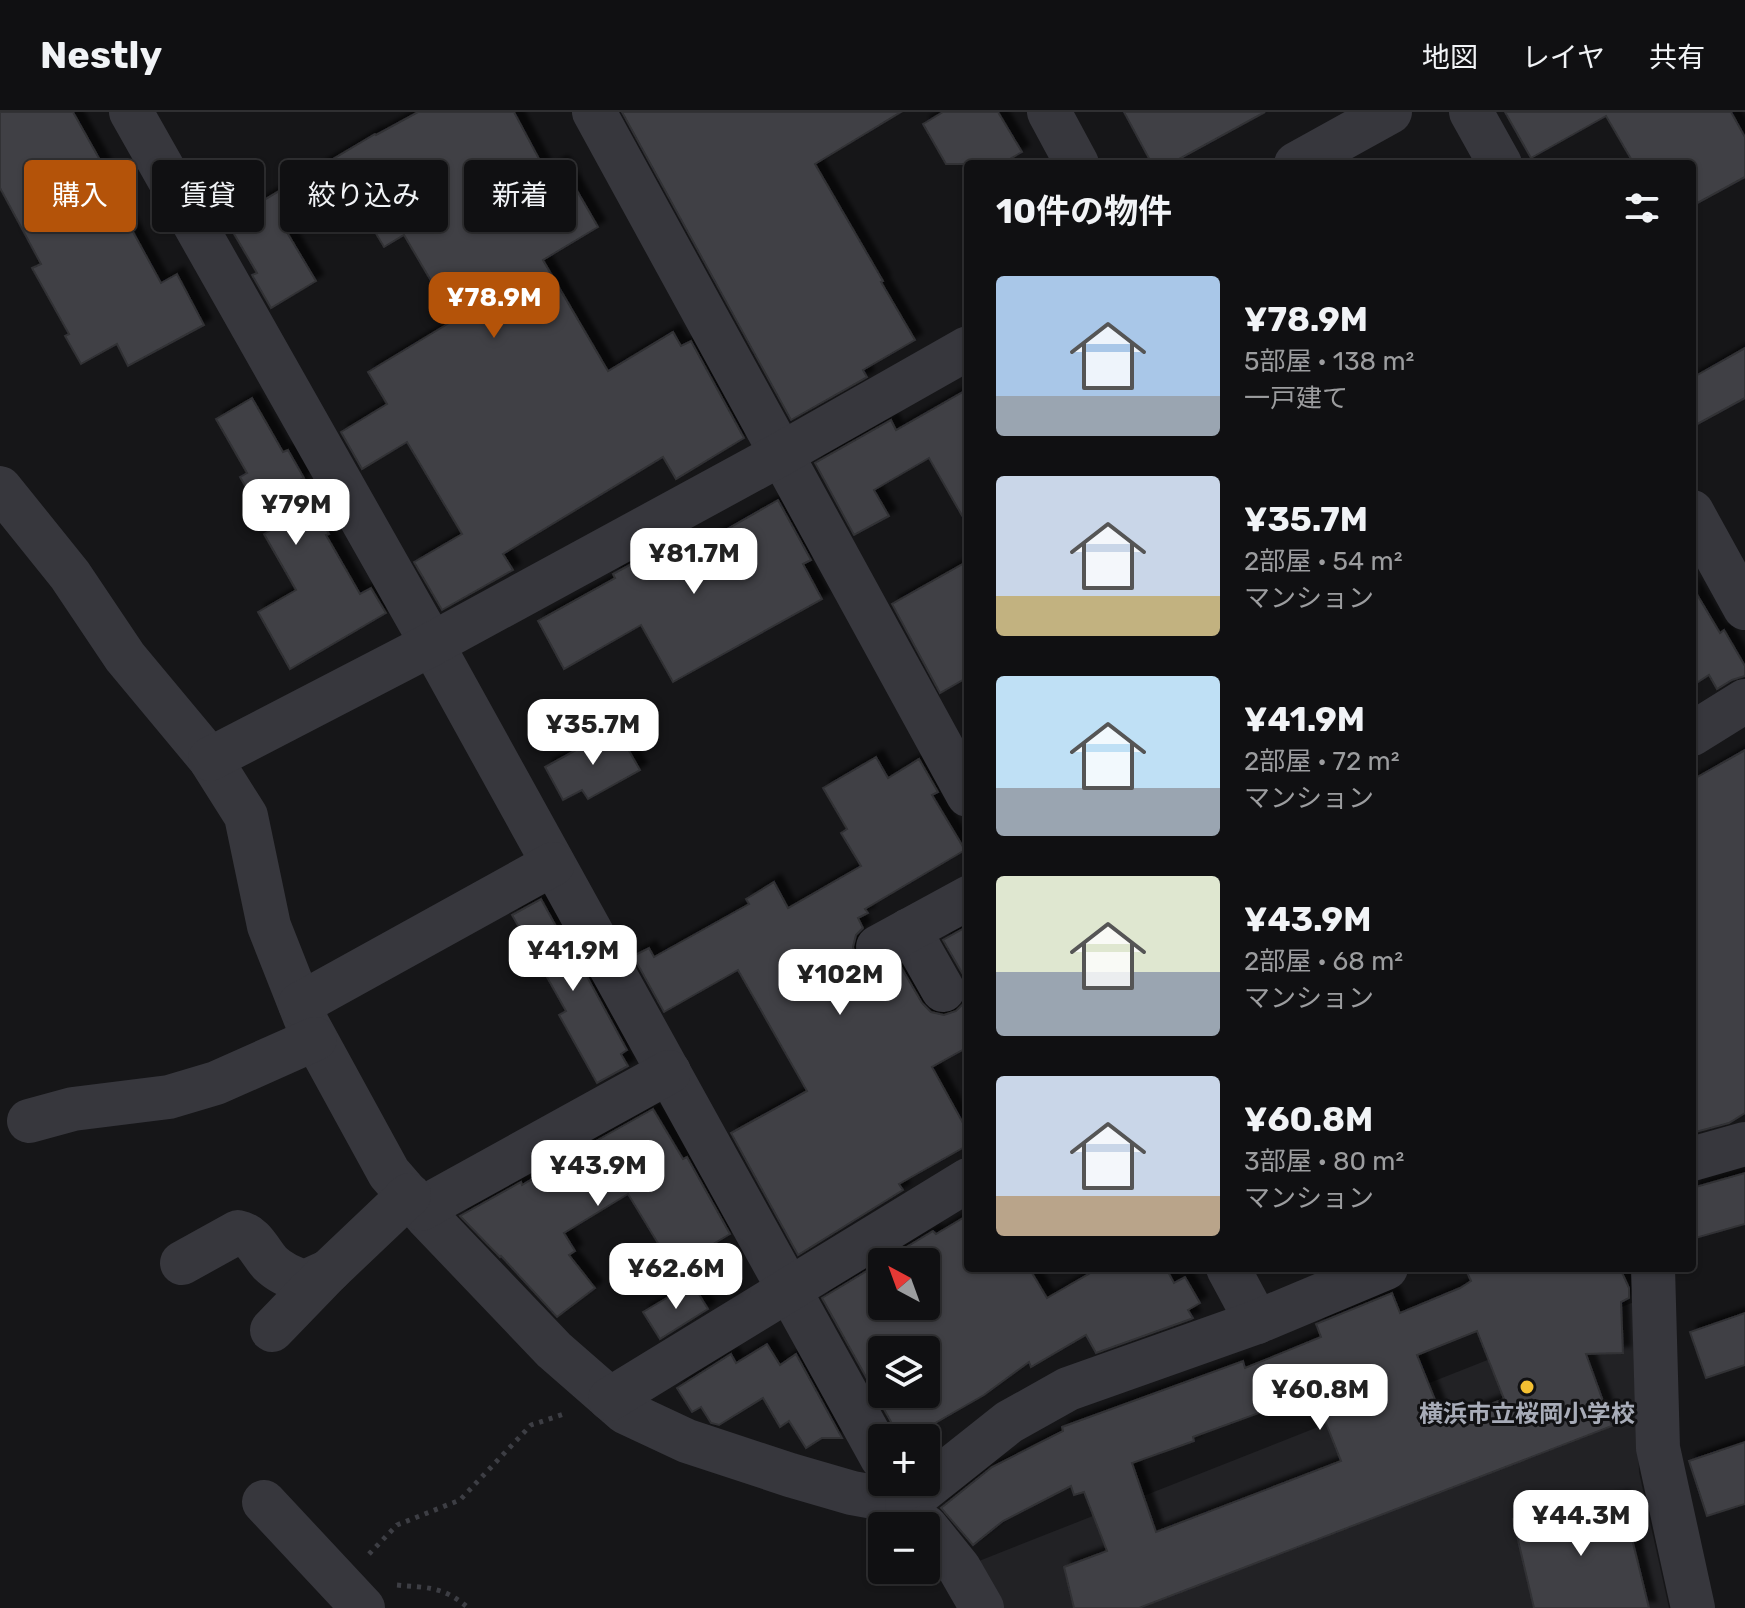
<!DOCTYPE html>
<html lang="ja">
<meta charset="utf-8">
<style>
:root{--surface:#101012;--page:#1e1e20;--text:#f1f3f6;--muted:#9c9d9f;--line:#303032;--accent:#b45309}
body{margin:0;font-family:Rubik,"Noto Sans JP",sans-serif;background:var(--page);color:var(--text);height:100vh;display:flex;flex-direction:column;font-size:30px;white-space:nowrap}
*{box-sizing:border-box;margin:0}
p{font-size:26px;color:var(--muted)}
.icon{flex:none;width:44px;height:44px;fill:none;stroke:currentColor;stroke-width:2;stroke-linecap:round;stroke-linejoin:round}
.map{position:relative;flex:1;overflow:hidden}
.details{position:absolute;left:964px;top:48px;width:732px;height:1112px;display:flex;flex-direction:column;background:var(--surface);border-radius:8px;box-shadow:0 2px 6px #0004,0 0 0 2px var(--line)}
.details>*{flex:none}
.hud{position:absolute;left:24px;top:48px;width:760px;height:72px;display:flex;gap:16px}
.needle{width:52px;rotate:319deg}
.buttons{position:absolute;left:868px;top:1136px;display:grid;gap:16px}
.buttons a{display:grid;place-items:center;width:72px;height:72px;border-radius:8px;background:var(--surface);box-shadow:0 2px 6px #0004,0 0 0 2px var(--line);font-size:40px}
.price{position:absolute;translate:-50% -68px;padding:0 18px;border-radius:16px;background:#fff;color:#222;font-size:26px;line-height:52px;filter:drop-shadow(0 2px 4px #0008)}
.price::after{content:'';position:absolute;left:50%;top:48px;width:24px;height:18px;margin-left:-12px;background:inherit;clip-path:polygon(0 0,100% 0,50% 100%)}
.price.on{background:var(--accent);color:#fff}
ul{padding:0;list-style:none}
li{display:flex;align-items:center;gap:24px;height:200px;padding:0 32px}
li span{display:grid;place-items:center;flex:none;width:224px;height:160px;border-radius:8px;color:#555}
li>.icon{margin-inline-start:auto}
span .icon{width:96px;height:96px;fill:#fffc;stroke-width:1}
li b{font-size:34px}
h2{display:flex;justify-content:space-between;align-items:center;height:96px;padding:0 32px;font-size:34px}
.pill{padding:0 28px;border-radius:8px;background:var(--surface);box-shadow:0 2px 6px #0004,0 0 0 2px var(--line);font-size:28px;line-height:72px}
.pill.on{background:var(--accent);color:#fff}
header{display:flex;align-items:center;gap:48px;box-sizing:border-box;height:112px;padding:0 40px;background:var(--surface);border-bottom:2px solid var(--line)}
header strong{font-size:38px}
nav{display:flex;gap:44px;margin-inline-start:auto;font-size:28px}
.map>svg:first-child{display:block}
.built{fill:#222225}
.building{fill:#404145;stroke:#303034;stroke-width:2;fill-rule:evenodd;filter:url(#shadow)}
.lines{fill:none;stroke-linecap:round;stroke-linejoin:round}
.path{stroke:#3d3e44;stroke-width:5;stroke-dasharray:4 6;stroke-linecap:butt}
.minor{stroke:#37373d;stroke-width:44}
.poi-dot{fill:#f4c032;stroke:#111113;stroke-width:3}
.labels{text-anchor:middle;stroke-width:6;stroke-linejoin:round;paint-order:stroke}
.poi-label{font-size:24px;font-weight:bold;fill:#a8acb8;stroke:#111113}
</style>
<header>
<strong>Nestly</strong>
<nav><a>地図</a><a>レイヤ</a><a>共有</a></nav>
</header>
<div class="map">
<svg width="1745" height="1496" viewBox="0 0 1745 1496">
<defs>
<filter id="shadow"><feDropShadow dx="7" dy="-7" stdDeviation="2" flood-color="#0009"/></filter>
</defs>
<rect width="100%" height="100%" fill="#161618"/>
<path class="built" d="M1634,1190L1639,1360L1669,1496H992L979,1449Z"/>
<g class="building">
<path d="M0,0H73L114,73L109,76L161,171L177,162L204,213L128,254L117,232L81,252L65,224L69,222L32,156L41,152L0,76Z"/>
<path d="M418,0H514L546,60L561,51L598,115L543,148L608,259L673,220L681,234L691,229L744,326L676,367L663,345L503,442L513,458L442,498L414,450L462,422L407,330L362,357L341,320L387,292L368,260L454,208L404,123L384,135L350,78L285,117L316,169L271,196L252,163L257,161L227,110L375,22L376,23Z"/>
<path d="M622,0H901L815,52L883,169L881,170L915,228L863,258L867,265L791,308Z"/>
<path d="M943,0H998L1022,40L1001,52H946L923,12Z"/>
<path d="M1124,0H1265L1170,52H1152Z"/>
<path d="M1505,0H1731L1745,25V65L1692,94V52H1634L1606,4L1531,46Z"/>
<path d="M1745,236V286L1692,315V266Z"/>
<path d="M968,277V414L929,346L874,378L889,404L854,423L815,351L891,308L896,318Z"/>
<path d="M252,286L283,340L288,338L304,366L298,369L329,422L326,423L360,482L371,476L386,501L290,557L258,500L296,478L264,422L271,418L240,365L247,361L216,307Z"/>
<path d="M778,388L811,448L803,452L822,487L673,570L641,513L564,557L538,509L615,466L613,462L677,427L685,441Z"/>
<path d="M968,449V565L940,581L892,492Z"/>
<path d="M1692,474L1720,521L1724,518L1745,554V564L1732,568L1717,577L1709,563L1692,574Z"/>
<path d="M616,616L640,658L588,687L582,678L563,688L545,655Z"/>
<path d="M1745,638V1001L1729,1011L1692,1021V668Z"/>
<path d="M876,645L888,666L919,647L938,680L932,683L965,738L865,797L868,801L858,806L863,816L856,823L853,835L856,848L866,857L877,860L886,858L888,863L901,855L922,891L931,900L944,903L956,899L964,891L968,877L965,866L943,828L968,814V935L932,955L968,1020V1033L899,1072L903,1078L798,1143L731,1021L807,979L738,858L664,900L633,844L649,836L654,845L749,792L746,787L774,770L788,796L861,754L841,721L847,717L823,676Z"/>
<path d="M541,787L563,827L566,826L627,938L621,942L628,954L597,971L559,903L566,899L512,803Z"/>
<path d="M653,997L683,1047L687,1045L730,1122L673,1156L628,1082L564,1121L575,1139L569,1143L595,1176L557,1205L501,1144L500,1145L460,1104L521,1070L522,1073L578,1039Z"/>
<path d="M1745,1061V1112L1692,1127V1076Z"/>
<path d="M968,1103V1156H1029L1047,1186L1099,1156H1166L1174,1171L1185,1165L1200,1191L1188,1198L1193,1206L1191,1207L1096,1241L1086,1223L1031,1255L1029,1250L984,1283L909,1326H900L822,1186L933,1119L936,1122ZM882,1150H926V1194H882ZM882,1238H926V1282H882Z"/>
<path d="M1465,1156H1620L1629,1176V1186L1621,1190L1623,1241L1586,1242L1612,1314L1139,1496H1074L1064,1455L1107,1439L1084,1380L1074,1383L1071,1374L1003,1409L973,1433L941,1396L992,1355L1063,1319L1062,1315L1243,1249L1245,1256L1321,1225L1316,1212L1392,1181L1400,1201L1460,1176L1471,1169ZM1477,1219L1504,1287L1444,1310L1417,1243ZM1314,1281L1341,1349L1156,1420L1132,1351L1194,1329L1193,1325Z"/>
<path d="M692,1171L708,1197L660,1227L643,1200Z"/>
<path d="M1745,1201V1253L1706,1266L1690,1220Z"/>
<path d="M767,1232L780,1253L796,1242L842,1326H822L806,1336L789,1309L780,1315L763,1286L719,1313L711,1311L701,1295L692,1300L677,1276L731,1242L736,1251Z"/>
<path d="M1745,1330V1392L1707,1404L1689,1349Z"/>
<path d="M1622,1386L1649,1496H1534L1513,1407Z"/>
</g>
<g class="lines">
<g class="path">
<path d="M369,1442L397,1413L460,1388L531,1313L564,1302"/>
<path d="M397,1473C427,1476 442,1474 466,1494"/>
</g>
<g class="minor">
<path d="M131,0L432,532L882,1346"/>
<path d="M594,0L968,683"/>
<path d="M1049,0L1077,52"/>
<path d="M1471,0L1500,52"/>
<path d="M1296,52L1390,0"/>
<path d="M0,376L70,463L125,545L210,647L246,704L269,814L308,913L389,1061L428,1106L554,1238L625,1300L687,1329L790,1363L852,1381L907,1391"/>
<path d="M1692,400L1745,496"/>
<path d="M1692,622L1745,589"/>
<path d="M210,647L432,532L781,342L968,236"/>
<path d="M909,818L943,878"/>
<path d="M878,835L968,786"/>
<path d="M300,892L553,752"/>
<path d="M29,1009L73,997L169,985L216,971L315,927"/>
<path d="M1692,1047L1745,1032"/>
<path d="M421,1097L669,960"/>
<path d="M182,1151L238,1120C254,1123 260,1140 270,1151C280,1161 292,1166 305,1170L329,1159"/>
<path d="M1228,1156L1257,1210"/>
<path d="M1653,1156L1658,1336L1693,1496"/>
<path d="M272,1218L329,1159L409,1083"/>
<path d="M610,1287L968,1068"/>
<path d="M264,1390L363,1496"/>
<path d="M907,1391L1009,1310L1068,1277L1257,1210L1386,1156"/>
<path d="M926,1415L959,1456L982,1496"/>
</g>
</g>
<circle class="poi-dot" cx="1527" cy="1275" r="8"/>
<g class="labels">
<g class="poi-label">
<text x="1527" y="1310">横浜市立桜岡小学校</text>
</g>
</g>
</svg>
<div class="buttons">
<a><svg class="needle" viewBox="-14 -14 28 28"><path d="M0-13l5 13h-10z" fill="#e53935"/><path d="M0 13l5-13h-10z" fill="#9c9d9f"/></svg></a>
<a><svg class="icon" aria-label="layers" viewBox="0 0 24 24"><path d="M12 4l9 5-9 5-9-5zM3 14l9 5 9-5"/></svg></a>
<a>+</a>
<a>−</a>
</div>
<b class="price on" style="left:494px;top:228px">¥78.9M</b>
<b class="price" style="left:296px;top:435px">¥79M</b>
<b class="price" style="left:694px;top:484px">¥81.7M</b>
<b class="price" style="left:593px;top:655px">¥35.7M</b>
<b class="price" style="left:573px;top:881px">¥41.9M</b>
<b class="price" style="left:840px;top:905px">¥102M</b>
<b class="price" style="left:598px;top:1096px">¥43.9M</b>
<b class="price" style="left:676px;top:1199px">¥62.6M</b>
<b class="price" style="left:1320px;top:1320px">¥60.8M</b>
<b class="price" style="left:1581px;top:1446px">¥44.3M</b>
<div class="hud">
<a class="pill on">購入</a>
<a class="pill">賃貸</a>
<a class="pill">絞り込み</a>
<a class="pill">新着</a>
</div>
<section class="details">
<h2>10件の物件<svg class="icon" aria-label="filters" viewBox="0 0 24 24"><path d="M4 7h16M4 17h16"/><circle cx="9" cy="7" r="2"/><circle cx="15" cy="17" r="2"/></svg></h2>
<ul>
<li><span style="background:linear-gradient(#a9c7e8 75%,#9aa5b1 0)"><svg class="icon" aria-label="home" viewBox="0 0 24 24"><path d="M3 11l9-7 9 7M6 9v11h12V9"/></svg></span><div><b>¥78.9M</b><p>5部屋 · 138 m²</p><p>一戸建て</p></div></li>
<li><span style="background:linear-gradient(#c9d6e8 75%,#c2b280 0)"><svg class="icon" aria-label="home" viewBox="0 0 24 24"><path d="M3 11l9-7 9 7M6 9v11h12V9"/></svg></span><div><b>¥35.7M</b><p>2部屋 · 54 m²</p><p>マンション</p></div></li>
<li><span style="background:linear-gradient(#bfe0f5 70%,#9aa5b1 0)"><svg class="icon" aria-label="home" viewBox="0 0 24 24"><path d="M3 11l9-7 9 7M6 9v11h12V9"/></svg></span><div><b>¥41.9M</b><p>2部屋 · 72 m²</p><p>マンション</p></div></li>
<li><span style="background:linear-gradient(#dfe7d0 60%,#9aa5b1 0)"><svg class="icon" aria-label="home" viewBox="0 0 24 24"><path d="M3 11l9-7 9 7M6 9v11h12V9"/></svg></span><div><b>¥43.9M</b><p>2部屋 · 68 m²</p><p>マンション</p></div></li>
<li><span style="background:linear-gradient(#c9d6e8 75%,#b9a48a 0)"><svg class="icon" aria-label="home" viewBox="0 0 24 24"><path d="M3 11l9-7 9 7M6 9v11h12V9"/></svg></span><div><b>¥60.8M</b><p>3部屋 · 80 m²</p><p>マンション</p></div></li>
</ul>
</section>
</div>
